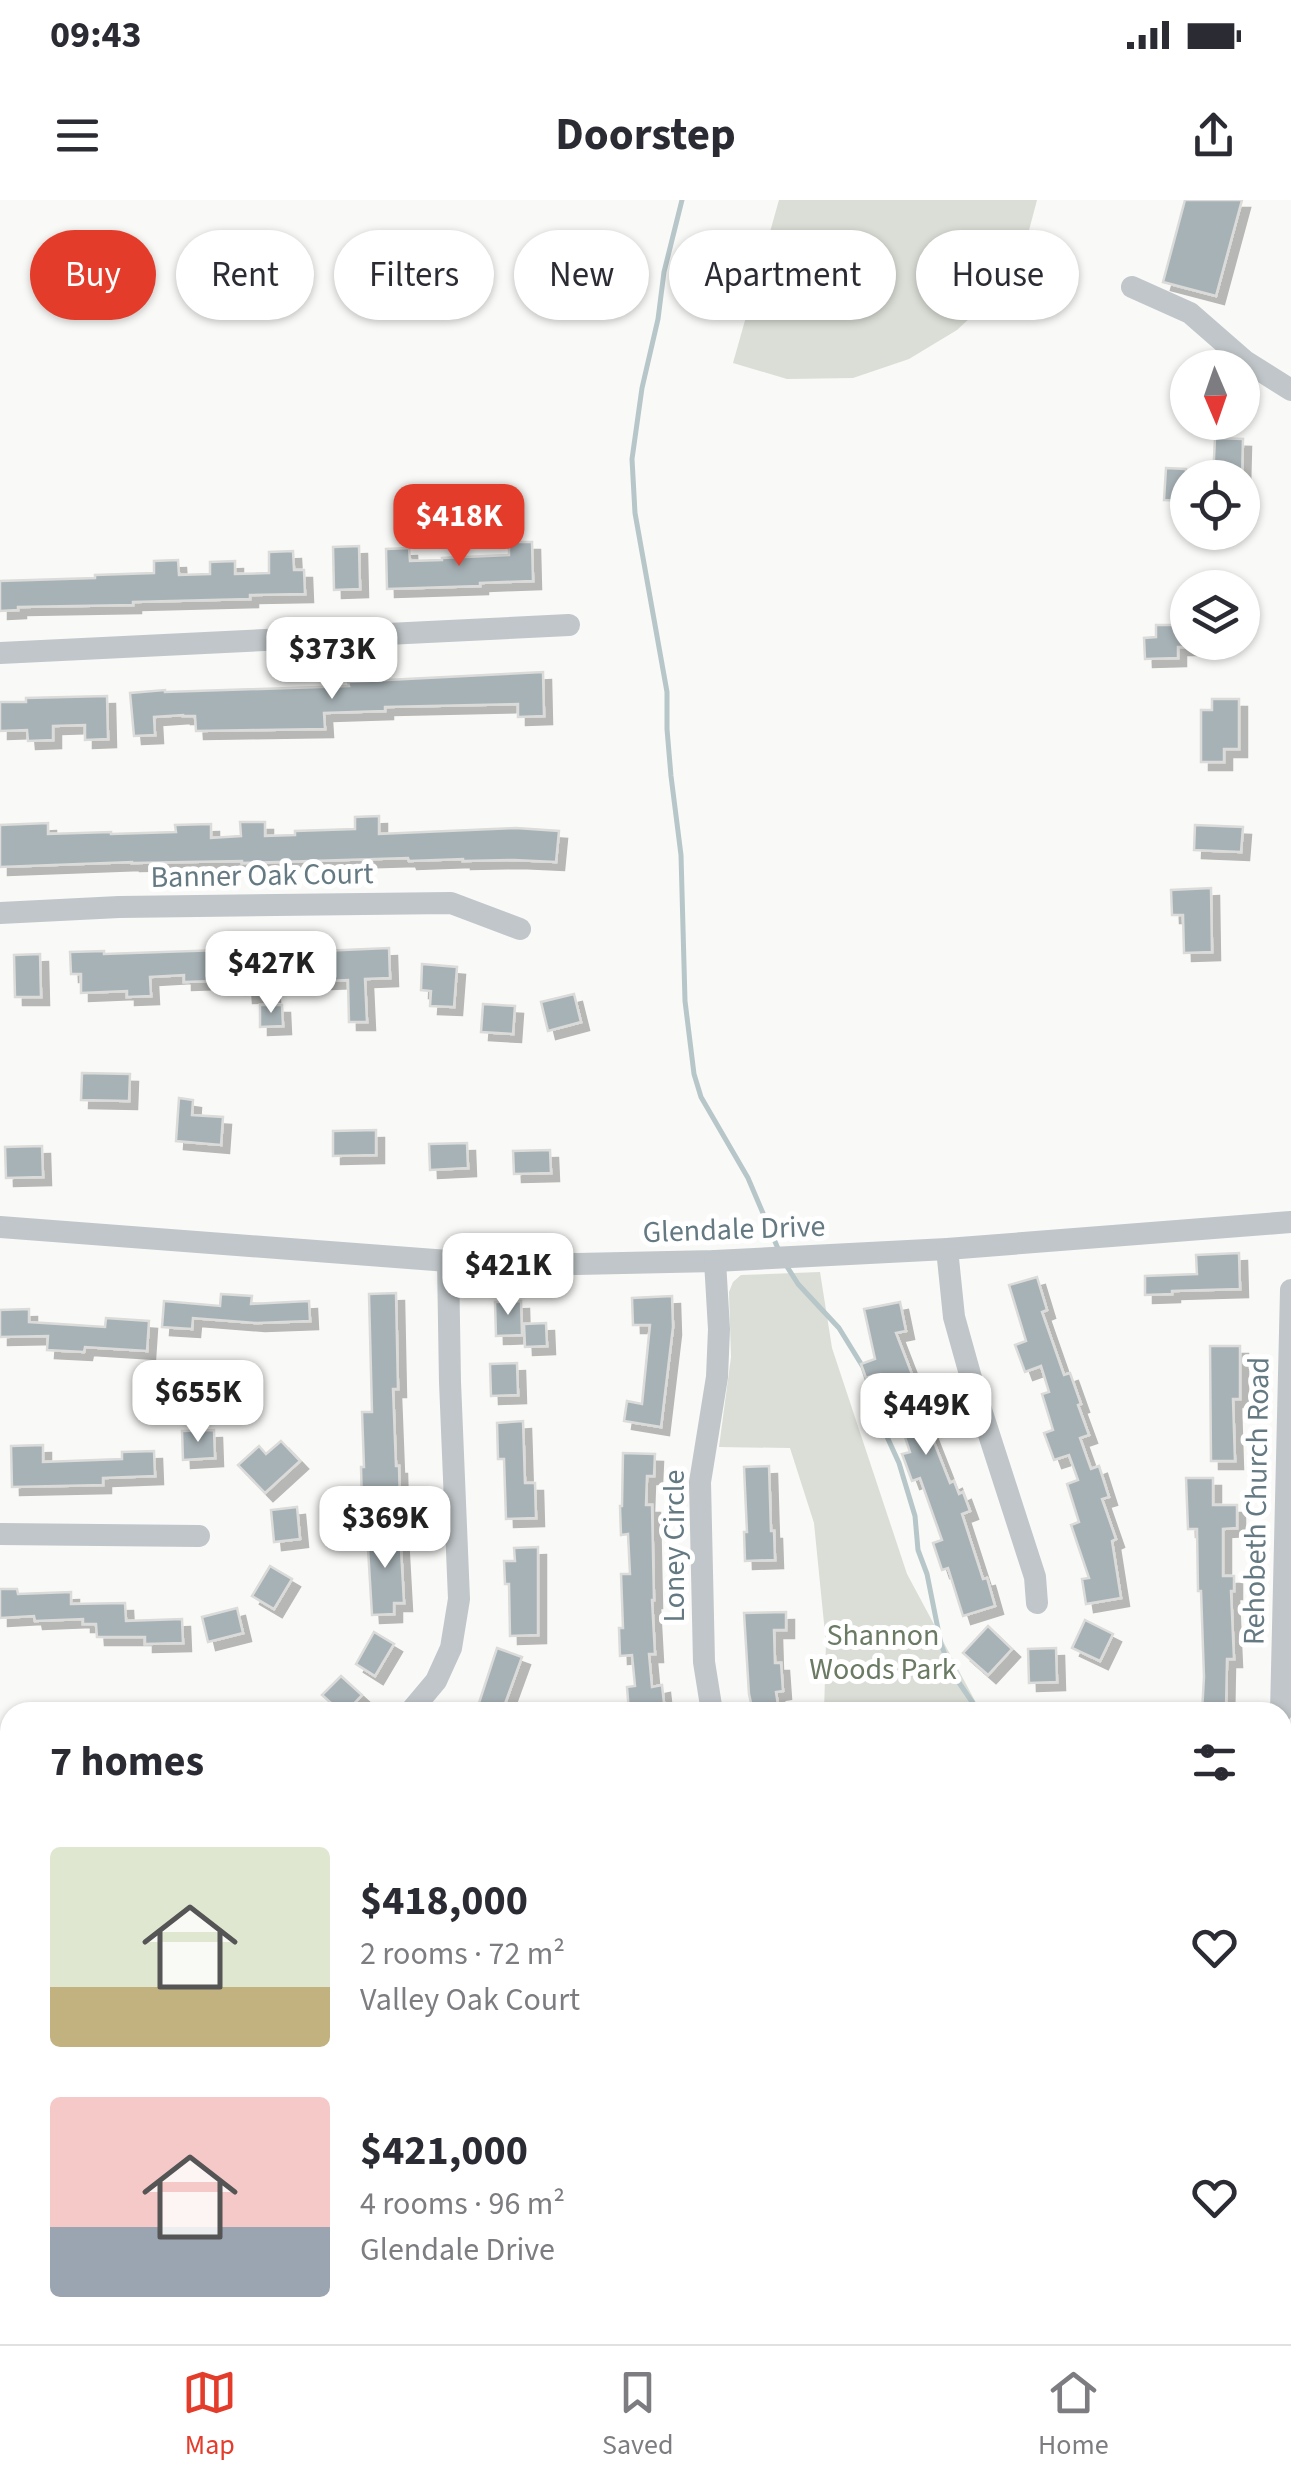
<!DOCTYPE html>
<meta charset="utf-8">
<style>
:root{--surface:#fff;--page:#f2f2f3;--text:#2b2b33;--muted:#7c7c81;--line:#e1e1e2;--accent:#e43c2b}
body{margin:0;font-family:"Source Sans 3",sans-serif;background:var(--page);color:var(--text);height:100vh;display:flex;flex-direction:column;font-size:38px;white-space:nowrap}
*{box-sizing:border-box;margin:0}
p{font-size:32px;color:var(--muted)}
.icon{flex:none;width:55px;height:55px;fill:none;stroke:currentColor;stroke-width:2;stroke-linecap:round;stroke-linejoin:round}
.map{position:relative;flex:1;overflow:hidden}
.panel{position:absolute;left:0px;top:1502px;width:1292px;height:642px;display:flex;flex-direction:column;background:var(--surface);border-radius:30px 30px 0 0;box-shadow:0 2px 8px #0004}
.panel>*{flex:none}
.hud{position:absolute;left:30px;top:30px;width:1232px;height:90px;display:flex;gap:20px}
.needle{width:65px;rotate:178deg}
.tools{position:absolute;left:1170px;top:150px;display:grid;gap:20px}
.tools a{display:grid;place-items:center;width:90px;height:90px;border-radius:50%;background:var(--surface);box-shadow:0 2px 8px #0004;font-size:50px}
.price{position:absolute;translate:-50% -85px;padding:0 22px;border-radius:20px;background:#fff;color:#222;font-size:32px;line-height:65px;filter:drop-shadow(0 2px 5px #0008)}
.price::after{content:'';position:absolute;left:50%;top:60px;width:30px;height:22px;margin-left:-15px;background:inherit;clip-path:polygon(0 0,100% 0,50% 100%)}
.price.active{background:var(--accent);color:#fff}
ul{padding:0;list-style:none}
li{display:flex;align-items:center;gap:30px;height:250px;padding:0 50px}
li span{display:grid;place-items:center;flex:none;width:280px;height:200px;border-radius:10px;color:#555}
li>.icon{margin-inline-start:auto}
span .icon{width:120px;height:120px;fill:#fffc;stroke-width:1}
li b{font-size:42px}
h2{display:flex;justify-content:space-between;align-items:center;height:120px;padding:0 50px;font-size:42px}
.pill{padding:0 35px;border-radius:45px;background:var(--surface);box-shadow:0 2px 8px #0004;font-size:35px;line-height:90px}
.pill.active{background:var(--accent);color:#fff}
.status{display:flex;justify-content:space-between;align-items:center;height:70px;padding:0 50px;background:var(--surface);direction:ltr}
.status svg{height:28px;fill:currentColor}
header{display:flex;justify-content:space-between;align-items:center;height:130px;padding:0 50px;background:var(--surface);font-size:45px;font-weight:700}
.tab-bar{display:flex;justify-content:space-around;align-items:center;height:140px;border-top:2px solid var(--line);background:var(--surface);font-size:28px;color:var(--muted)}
.tab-bar a{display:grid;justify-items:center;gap:5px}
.tab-bar .active{color:var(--accent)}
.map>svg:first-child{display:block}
.green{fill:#daded6}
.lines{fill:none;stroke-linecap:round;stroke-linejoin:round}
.stream{stroke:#b7c6c8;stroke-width:5}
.building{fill:#a7b2b6;stroke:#dbdbd9;stroke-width:2.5;filter:url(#shadow)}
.minor{stroke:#c0c6c9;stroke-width:22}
.labels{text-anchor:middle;stroke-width:10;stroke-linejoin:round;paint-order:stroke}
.street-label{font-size:30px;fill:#647982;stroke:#fff}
.park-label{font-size:30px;fill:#6a7a63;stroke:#fff}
</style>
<div class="status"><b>09:43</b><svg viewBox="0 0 49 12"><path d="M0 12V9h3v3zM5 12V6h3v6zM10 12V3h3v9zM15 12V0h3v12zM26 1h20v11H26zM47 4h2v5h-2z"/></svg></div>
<header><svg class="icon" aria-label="menu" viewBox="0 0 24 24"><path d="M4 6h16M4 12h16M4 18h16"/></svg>Doorstep<svg class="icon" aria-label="share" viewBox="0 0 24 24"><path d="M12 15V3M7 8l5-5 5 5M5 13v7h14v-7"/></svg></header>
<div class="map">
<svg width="1291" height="2144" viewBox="0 0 1291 2144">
<defs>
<filter id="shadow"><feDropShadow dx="8" dy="8" stdDeviation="0" flood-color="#0004"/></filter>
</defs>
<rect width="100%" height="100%" fill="#f9f9f7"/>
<g class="green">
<path d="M779,0H1037L1028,34L1012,68L986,103L957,130L909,159L853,178L787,179L733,163Z"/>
<path d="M820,1072L832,1148L907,1374L981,1512H824L826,1443L814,1323L790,1248L719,1247L731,1157L729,1092L733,1082L741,1075Z"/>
<path d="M0,1871H10V2125L0,2121Z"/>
<path d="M28,2135H449L469,2144H44Z"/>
<path d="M992,2135H1229L1228,2144H992Z"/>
</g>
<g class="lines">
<g class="stream">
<path d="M682,0L664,72L658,119L642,188L632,259L635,313L667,492V529L671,576L681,655L685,801L694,874L701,897L748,978L779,1051"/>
<path d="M786,1065L798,1084L839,1128L863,1167L883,1228L899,1263L915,1316L918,1350L927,1374L941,1444L951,1471L979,1512"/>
<path d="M0,2000L10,2003"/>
<path d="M312,2135L323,2144"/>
<path d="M1116,2135V2144"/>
</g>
</g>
<g class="building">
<path d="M1185,0H1242L1216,96L1163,82Z"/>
<path d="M1215,238L1243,239L1242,278H1213Z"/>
<path d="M1166,268L1186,269L1185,301L1164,300Z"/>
<path d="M509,342H532L533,381L480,383V386L387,389L386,349L409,348L410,361L442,360V358L509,355Z"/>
<path d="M359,346L360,389L334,390L333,347Z"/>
<path d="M293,351L294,370H304L305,394L250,395V399L133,402V405L18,407V410L0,411V381L95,378V375L154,373V361L178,360L179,375L210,374V362L235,361V374L269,373V352Z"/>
<path d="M1156,425H1188V447H1178V458L1145,459L1144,438L1156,437Z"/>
<path d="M543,472L544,516L518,517V504L385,507V511L324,513L325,529L196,531L195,516H183V515L154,517L155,535L134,536L130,493L165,490V492L349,486L348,482Z"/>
<path d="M107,496L108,539L85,540V525L53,526V540L28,541L27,530L0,531V502H26V498Z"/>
<path d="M1212,499H1239V549H1224V562H1201V510H1212Z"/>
<path d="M379,616V634L516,628L559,631L556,662L514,660L463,661V659L409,661L408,658L242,663V661L132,663V662L0,667V625L48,623V634L111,632V634L176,632L175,625L211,624V638L241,636L240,622H265V636L295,635V631L355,629V617Z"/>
<path d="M1195,625L1243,627L1241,652L1194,650Z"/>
<path d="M1211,688L1212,752L1184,753L1183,715H1172L1171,690Z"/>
<path d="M389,748L390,778L365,779L367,822H349L348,780L299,782L298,752Z"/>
<path d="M221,750V753L270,751L272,794L245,795L244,780L184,782V775L150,777L151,796L127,797V791L81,793V774H71L70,752L104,751V754Z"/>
<path d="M40,754L41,797H15L14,755Z"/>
<path d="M422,764L457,767L454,807L430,806L431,791L421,790Z"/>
<path d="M574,794L581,822L548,831L541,802Z"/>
<path d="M483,804L515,806L513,834L481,832Z"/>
<path d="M260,805H282L283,826L260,827Z"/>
<path d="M82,873L130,874L129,901L81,900Z"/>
<path d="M179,898L193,900L192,915L223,917L221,945L176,941Z"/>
<path d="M376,930V955L333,956V931Z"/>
<path d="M467,943L468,968L430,970L429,944Z"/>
<path d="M42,946L43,977L6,978L5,947Z"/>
<path d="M550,950L551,973L514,974L513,951Z"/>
<path d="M1239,1053L1240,1089L1172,1091V1094L1145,1095V1076L1197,1074L1196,1055Z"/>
<path d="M1037,1077L1047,1110L1042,1112L1064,1175L1070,1173L1081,1204L1078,1205L1089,1235L1080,1238L1091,1269L1099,1266L1109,1297L1102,1299L1116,1339L1112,1341L1121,1398L1086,1404L1082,1379L1089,1378L1071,1325L1079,1322L1067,1284L1078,1280L1069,1255L1054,1260L1044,1233L1053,1230L1042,1194L1049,1192L1041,1166L1025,1172L1015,1145L1026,1141L1009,1085Z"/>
<path d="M396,1093L398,1189H393L396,1266H399L400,1304L362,1306L361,1267H364L362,1212H372L369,1094Z"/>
<path d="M221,1094L252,1096L251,1104L309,1101L310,1121L257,1123L193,1118L192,1129L162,1127L164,1101L220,1106Z"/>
<path d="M672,1096L673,1127L661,1227L624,1221L627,1201L642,1204L650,1125H633L632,1098Z"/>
<path d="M521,1101L522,1135L496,1136L495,1102Z"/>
<path d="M900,1102L906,1131L896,1133L920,1195L926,1193L936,1224L928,1227L950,1283L954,1281L959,1294L963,1292L970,1311L962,1314L983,1379L987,1378L995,1406L963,1416L948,1368L942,1370L933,1343L942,1340L920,1278L912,1281L902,1254L910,1252L889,1189L880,1192L874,1175L866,1178L861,1164L875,1159L864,1109Z"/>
<path d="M29,1109V1122L105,1127L106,1118L149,1121L147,1151L85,1147L84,1152L47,1150L48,1136L0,1137V1110Z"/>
<path d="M546,1123L547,1146L525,1147L524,1124Z"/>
<path d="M1210,1146H1240V1199H1233L1235,1261H1211Z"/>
<path d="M517,1163L518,1195L491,1196L490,1164Z"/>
<path d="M523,1221L525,1283H535L536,1318L506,1319L504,1259H498L497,1223Z"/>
<path d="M214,1230L215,1258L183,1260L182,1231Z"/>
<path d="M281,1241L300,1261L265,1293L238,1265L259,1246L266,1254Z"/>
<path d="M43,1245V1262L122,1259V1252L154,1251L155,1276L103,1278V1285L12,1287L11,1246Z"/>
<path d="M623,1253L655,1254L654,1276H647L646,1305H652L654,1400H652L655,1454H649L652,1487L662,1485L665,1512H629L627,1487L635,1486L632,1455L620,1456L619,1428H623L621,1374H630L628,1334L621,1335L620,1306H622Z"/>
<path d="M769,1266L771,1331H774L775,1360L745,1361L744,1332H747L744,1267Z"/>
<path d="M1186,1278H1213V1305H1237V1328L1223,1329V1376H1234V1391H1231L1234,1459H1227L1226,1512H1202L1204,1477L1201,1391H1198L1197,1329H1188Z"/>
<path d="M297,1307L300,1339L274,1342L271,1310Z"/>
<path d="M400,1331L404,1403H394V1414L372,1415L367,1332Z"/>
<path d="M538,1347V1435L510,1436L509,1384H505L504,1361H515L514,1348Z"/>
<path d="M270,1366L292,1379L274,1409L252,1396Z"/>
<path d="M0,1389H17L18,1394L71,1392V1404L125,1403L126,1421L182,1419L183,1443L145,1444V1437H97L96,1424H83V1419L35,1421L34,1416L0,1418Z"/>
<path d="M237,1408L243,1433L208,1442L202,1417Z"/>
<path d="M786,1412V1430H774L775,1463H781L783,1491L776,1492L779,1512H753L749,1494L744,1413Z"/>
<path d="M1085,1420L1113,1434L1100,1461L1072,1448Z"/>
<path d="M988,1426L1012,1449L988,1475L963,1453Z"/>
<path d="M374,1432L394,1444L375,1476L356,1464Z"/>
<path d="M497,1448L522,1457L502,1512H476Z"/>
<path d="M1056,1448L1057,1482L1029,1483L1028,1449Z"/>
<path d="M341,1476L362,1495L346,1512H341L322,1495Z"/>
</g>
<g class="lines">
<g class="minor">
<path d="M1132,87L1190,113L1245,161L1291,190"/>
<path d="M0,453L569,425"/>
<path d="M0,713L119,707L451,703L520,729"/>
<path d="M0,1027L448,1061L577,1064L715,1061L947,1049L1291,1022"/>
<path d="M947,1049L954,1117L973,1185L1035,1377L1037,1403"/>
<path d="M0,1334L199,1336"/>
<path d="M410,1512L436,1481L451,1448L459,1399L450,1182L448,1061"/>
<path d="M712,1512L704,1462L700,1282L717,1177L719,1129L715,1061"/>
<path d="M1281,1512L1291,1090"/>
<path d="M0,1621H10"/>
<path d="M0,1855H10"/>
<path d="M679,2135L691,2144"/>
<path d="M0,2136L14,2144"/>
<path d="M805,2144L822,2135"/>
<path d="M1247,2144V2135"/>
</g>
</g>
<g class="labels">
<g class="street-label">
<text transform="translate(262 675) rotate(-1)" y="10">Banner Oak Court</text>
<text transform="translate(734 1029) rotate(-2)" y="10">Glendale Drive</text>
<text transform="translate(1256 1301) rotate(-89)" y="10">Rehobeth Church Road</text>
<text transform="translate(674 1346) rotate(-90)" y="10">Loney Circle</text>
</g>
<g class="park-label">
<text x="883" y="1445">Shannon<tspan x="883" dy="34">Woods Park</tspan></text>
</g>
</g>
</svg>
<div class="tools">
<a><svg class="needle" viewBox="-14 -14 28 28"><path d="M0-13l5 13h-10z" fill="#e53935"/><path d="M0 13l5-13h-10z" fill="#7c7c81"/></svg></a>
<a><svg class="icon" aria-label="locate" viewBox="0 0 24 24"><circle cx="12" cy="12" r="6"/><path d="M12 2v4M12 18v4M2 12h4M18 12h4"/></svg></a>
<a><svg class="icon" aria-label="layers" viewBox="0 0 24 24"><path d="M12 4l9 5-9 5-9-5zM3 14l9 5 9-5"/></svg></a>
</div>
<b class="price active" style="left:459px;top:369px">$418K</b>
<b class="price" style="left:332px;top:502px">$373K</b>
<b class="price" style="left:271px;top:816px">$427K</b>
<b class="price" style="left:508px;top:1118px">$421K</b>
<b class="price" style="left:198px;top:1245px">$655K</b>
<b class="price" style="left:926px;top:1258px">$449K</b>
<b class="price" style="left:385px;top:1371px">$369K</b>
<div class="hud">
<a class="pill active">Buy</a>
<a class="pill">Rent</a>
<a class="pill">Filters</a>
<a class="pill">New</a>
<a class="pill">Apartment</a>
<a class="pill">House</a>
</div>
<section class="panel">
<h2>7 homes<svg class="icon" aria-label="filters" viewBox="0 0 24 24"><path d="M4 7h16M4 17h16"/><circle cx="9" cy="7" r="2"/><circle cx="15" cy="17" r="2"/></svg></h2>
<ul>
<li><span style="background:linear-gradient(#dfe7d0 70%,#c2b280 0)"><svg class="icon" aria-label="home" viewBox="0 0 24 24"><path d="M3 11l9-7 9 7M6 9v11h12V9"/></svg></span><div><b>$418,000</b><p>2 rooms · 72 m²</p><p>Valley Oak Court</p></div><svg class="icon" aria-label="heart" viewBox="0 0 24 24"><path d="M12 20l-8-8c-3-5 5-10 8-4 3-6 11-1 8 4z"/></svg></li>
<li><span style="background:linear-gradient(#f6c9c9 65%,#9aa5b1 0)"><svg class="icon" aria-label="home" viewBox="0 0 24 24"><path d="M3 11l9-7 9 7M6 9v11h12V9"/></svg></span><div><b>$421,000</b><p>4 rooms · 96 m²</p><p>Glendale Drive</p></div><svg class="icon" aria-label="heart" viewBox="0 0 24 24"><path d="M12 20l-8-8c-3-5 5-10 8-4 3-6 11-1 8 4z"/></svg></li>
</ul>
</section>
</div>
<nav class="tab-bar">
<a class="active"><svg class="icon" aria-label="map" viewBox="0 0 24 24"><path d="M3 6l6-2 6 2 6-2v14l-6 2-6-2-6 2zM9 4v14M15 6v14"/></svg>Map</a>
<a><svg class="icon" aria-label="saved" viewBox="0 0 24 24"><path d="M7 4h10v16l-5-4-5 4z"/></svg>Saved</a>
<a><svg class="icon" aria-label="home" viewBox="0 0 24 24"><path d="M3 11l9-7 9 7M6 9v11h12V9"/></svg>Home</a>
</nav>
